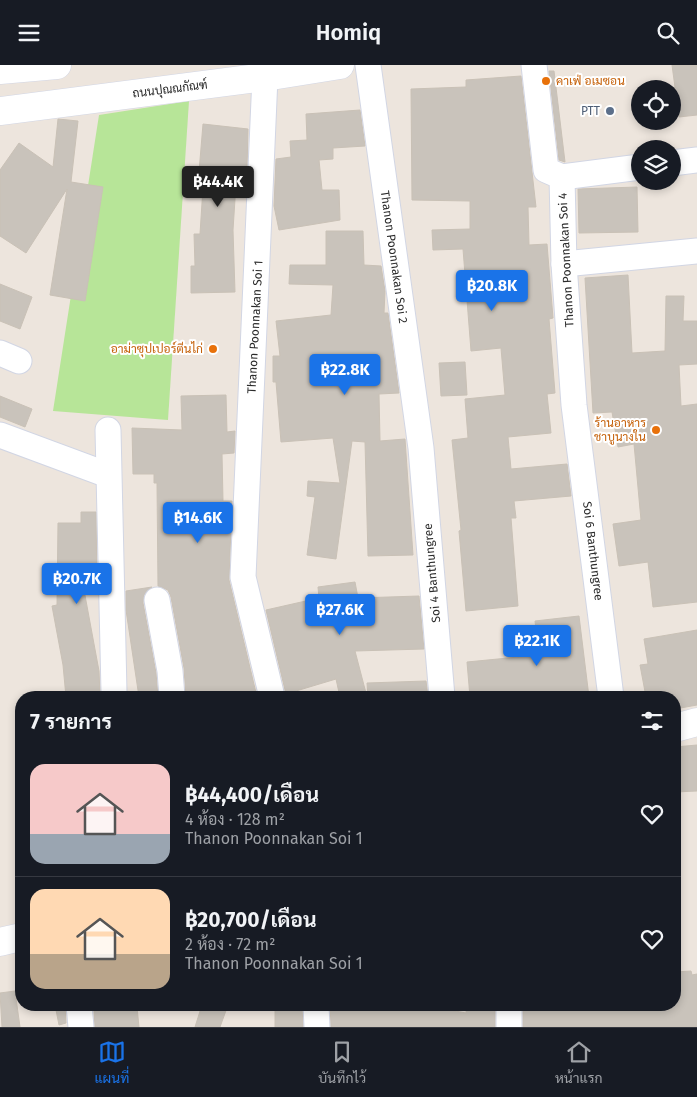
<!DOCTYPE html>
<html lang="th">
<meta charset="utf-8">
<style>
:root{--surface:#171b24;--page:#242831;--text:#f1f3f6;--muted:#9ea1a6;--line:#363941;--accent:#1a73e8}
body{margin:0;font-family:"Fira Sans",Sarabun,sans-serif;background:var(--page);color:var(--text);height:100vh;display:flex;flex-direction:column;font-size:19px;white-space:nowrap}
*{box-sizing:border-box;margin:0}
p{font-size:16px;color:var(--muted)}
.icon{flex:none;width:28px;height:28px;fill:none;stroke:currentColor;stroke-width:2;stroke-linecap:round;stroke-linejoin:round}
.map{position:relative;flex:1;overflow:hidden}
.sheet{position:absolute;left:15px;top:626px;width:666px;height:320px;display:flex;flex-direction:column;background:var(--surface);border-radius:20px;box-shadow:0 2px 8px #0003}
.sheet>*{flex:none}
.controls{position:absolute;left:631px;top:15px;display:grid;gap:10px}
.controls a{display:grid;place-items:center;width:50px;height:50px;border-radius:50%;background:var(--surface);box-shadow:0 2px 8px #0003;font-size:25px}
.price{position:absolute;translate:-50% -42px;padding:0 11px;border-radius:5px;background:var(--accent);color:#fff;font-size:16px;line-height:32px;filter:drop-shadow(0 1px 2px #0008)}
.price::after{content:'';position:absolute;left:50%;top:30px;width:15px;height:11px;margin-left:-8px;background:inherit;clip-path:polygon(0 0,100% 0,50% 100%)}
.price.on{background:#222;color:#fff}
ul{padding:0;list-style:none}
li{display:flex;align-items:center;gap:15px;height:125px;padding:0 15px}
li+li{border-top:1px solid var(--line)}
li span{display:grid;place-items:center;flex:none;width:140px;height:100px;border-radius:15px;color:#555}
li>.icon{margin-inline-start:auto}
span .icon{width:60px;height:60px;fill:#fffc;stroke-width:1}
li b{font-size:21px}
h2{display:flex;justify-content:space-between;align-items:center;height:60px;padding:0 15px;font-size:21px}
header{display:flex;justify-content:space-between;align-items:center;height:65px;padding:0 15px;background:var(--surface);font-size:22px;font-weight:600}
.tab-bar{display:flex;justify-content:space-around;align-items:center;height:70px;border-top:1px solid var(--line);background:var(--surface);font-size:14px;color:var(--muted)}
.tab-bar a{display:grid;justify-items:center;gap:2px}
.tab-bar .on{color:var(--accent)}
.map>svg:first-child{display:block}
.green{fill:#b7e598}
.building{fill:#c9c3bb;stroke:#c9c1b6}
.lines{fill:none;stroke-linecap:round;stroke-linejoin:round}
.street-casing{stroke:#d2d6e4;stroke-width:27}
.secondary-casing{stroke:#d2d6e4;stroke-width:29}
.street{stroke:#fff;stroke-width:25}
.secondary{stroke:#fff;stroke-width:28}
.food-dot{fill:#e8710a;stroke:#fff;stroke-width:2}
.service-dot{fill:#5c6f8a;stroke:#fff;stroke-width:2}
.labels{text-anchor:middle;stroke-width:4;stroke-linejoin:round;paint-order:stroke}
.food-label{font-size:12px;fill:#c56008;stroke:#fff;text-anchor:end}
.street-label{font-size:12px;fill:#2b2b2b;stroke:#fff}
.service-label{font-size:12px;fill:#4e5e75;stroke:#fff;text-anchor:end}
</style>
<header><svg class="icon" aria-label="menu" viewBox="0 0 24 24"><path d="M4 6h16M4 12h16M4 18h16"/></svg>Homiq<svg class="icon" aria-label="search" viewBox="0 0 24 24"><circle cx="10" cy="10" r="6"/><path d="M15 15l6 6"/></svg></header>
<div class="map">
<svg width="697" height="962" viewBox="0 0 697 962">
<rect width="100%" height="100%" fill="#ede5dd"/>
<path class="green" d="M189,36L168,355L53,346L99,50Z"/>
<g class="building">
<path d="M672,0H697V50L679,52Z"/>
<path d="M549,6H554L565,97L559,95Z"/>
<path d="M521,11L536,142H528L529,180L547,179L553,253L549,254L555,328L547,329L551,368L508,372L511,404L567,399L571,431L514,436L516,453H511L518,541L466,546L459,466L461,465L452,375L468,373L465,334L505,330L501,283L471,286L463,184L433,185L432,165L470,164V136L412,135L411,24L466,22V15Z"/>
<path d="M360,45L365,81L333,83V94L319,95L322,125H339L340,155L279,165L274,141L276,94L291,92L290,76L307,75L306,49Z"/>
<path d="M58,54L78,56L71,117L103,122L85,236L50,230L67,124L26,188L0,171V105L19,78L53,102Z"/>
<path d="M203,59L248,64L247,104L237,103L233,165L235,227L191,228V201H195L194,169H200L204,107H199Z"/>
<path d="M637,122L638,167L579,168L578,124Z"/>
<path d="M326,166H363L364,200L381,201L385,226L384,248H388L399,328L379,329L380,376L405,374L413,490L368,491L365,377L352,376L336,494L307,490L315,432L307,431L308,416L340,418L333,373L281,377L276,317H273V291H280L276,256L331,250L333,220L289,219L290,200H326Z"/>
<path d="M628,210L632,288L665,286L666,231H684L683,256H697V299L679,300L681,341L697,339V537L653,542L648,497L619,501L613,459L641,455L634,379L618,382L612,347L593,348L585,213Z"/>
<path d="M0,219L32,232L20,264L0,256Z"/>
<path d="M465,297L467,330L441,331L439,298Z"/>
<path d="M226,330L227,367L235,366L234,388L222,389L223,436H232L229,515L257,632H186L184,603L171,532L168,525L158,521L157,418H154V409H133L132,363L182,365L181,331Z"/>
<path d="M0,331L32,344L25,362L0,352Z"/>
<path d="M81,447H96L97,525H84L99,606L100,630L66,632L63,600L52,541L57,540L58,458H81Z"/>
<path d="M355,517L358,533L419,531L424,584L355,586L367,632H340L336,614L286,629L266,545L319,533L318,522Z"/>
<path d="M152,522L144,530L143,538L156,608L158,632H139L126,545V526Z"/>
<path d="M579,551L589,632H470L467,597L539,590L535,556Z"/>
<path d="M697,565V640L675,644V632H646L640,600L648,599L644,574Z"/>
<path d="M426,616L428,632H368L367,618Z"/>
<path d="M697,680V726L675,727V682Z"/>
<path d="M691,906L692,910L697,909V962H523V940H675V907Z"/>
<path d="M15,926L20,962H2L0,928Z"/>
<path d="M55,940H65L66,958L59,960Z"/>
<path d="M202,940H228L220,962H195Z"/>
<path d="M275,940H302L303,962H275Z"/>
<path d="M330,940H423L466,948L467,940H495V962H331Z"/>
<path d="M137,942L139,962H95L94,946Z"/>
</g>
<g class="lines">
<g class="street-casing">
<g id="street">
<path d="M368,0L421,383L442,632"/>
<path d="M534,0L546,105L562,112L564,199L574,340L611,632"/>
<path d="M265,12L243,512L272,632"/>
<path d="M672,98L697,95"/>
<path d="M562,112L640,102"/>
<path d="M564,199L697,186"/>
<path d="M0,288L19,296"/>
<path d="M108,365L114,627"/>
<path d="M0,370L108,410"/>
<path d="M157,535L170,606L172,632"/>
<path d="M79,940L81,962"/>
<path d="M316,940L317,962"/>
<path d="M509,962V940"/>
</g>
</g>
<g class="secondary-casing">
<g id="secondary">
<path d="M0,5L57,0"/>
<path d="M0,46L265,12L340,0"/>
<path d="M675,663L697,657"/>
<path d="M0,877L21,872"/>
</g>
</g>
<use href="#street" class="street"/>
<use href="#secondary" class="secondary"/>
</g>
<g class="food-dot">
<circle cx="546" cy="16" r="5"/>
<circle cx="213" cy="284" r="5"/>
<circle cx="656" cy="365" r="5"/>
</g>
<circle class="service-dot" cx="610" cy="46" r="5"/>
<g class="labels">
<g class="food-label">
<text x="556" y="20" text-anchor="start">คาเฟ่ อเมซอน</text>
<text x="203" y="288">อาม่าซุปเปอร์ตีนไก่</text>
<text x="646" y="362">ร้านอาหาร<tspan x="646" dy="14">ชาบูนางใน</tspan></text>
</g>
<g class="street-label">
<text transform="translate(170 24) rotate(-7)" y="4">ถนนปุณณกัณฑ์</text>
<text transform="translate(394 192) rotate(82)" y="4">Thanon Poonnakan Soi 2</text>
<text transform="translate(566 195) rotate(-93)" y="4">Thanon Poonnakan Soi 4</text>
<text transform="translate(255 262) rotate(-87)" y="4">Thanon Poonnakan Soi 1</text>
<text transform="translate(593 486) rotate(83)" y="4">Soi 6 Banthungree</text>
<text transform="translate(432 508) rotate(-95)" y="4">Soi 4 Banthungree</text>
</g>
<g class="service-label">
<text x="600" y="50">PTT</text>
</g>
</g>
</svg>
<div class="controls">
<a><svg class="icon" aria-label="locate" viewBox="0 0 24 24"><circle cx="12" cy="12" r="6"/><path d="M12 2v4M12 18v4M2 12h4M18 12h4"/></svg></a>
<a><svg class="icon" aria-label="layers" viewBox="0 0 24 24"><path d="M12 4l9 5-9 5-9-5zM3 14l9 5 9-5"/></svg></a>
</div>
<b class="price on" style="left:218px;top:143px">฿44.4K</b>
<b class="price" style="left:492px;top:247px">฿20.8K</b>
<b class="price" style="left:345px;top:331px">฿22.8K</b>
<b class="price" style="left:198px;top:479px">฿14.6K</b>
<b class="price" style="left:77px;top:540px">฿20.7K</b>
<b class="price" style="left:340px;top:571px">฿27.6K</b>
<b class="price" style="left:537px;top:602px">฿22.1K</b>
<section class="sheet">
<h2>7 รายการ<svg class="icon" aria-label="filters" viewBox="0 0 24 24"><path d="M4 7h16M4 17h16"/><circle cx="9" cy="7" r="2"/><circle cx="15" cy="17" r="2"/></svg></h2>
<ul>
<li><span style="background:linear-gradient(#f6c9c9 70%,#9aa5b1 0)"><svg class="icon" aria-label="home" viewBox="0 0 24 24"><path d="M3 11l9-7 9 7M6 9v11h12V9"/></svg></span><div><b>฿44,400/เดือน</b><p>4 ห้อง · 128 m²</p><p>Thanon Poonnakan Soi 1</p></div><svg class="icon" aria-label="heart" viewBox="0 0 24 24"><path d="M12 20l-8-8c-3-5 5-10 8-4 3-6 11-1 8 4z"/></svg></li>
<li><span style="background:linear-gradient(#ffd9b3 65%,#b9a48a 0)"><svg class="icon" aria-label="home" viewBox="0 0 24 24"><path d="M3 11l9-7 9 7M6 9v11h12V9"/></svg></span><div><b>฿20,700/เดือน</b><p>2 ห้อง · 72 m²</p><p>Thanon Poonnakan Soi 1</p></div><svg class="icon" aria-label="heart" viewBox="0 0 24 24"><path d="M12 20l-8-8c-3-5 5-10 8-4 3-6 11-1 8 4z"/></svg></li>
</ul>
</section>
</div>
<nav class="tab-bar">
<a class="on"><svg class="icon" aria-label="map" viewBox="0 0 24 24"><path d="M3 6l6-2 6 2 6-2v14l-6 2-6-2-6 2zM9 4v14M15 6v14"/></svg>แผนที่</a>
<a><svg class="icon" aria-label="saved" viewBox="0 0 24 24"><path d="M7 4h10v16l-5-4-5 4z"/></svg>บันทึกไว้</a>
<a><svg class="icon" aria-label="home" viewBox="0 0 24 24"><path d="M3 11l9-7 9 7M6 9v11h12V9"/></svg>หน้าแรก</a>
</nav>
